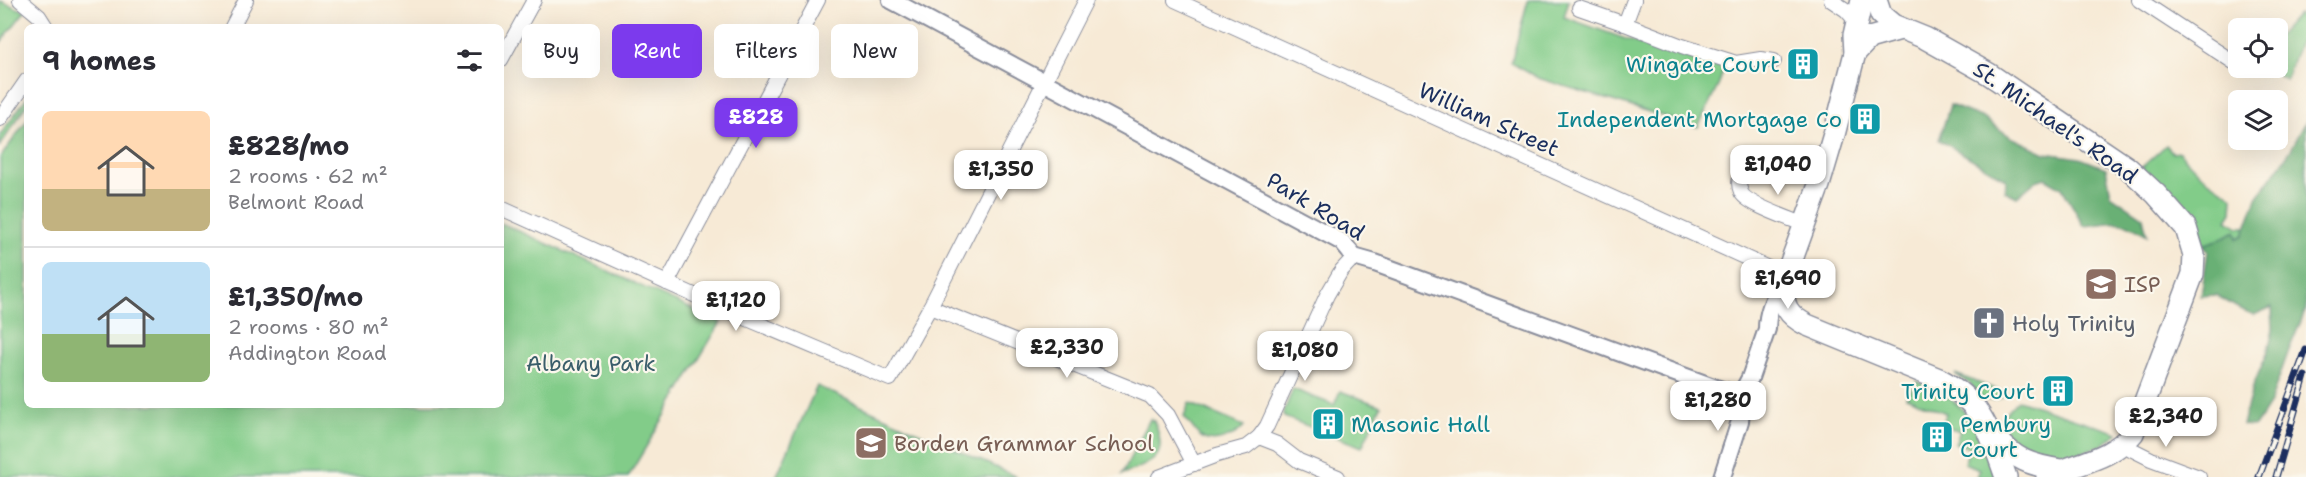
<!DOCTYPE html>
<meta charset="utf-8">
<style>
:root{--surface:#fff;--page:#f7f7f7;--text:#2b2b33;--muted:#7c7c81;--line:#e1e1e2;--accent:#7c3aed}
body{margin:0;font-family:"Shantell Sans",sans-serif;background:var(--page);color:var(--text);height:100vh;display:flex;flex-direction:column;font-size:22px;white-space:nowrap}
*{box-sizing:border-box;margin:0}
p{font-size:20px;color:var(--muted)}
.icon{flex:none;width:33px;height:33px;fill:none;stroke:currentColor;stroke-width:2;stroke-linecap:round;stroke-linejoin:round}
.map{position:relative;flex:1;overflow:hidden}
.sheet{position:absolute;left:24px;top:24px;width:480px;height:384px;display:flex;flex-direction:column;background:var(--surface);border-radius:9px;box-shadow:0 6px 24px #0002}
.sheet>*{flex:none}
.hud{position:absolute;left:522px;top:24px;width:570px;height:54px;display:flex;gap:12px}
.buttons{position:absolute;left:2228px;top:18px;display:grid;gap:12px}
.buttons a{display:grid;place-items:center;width:60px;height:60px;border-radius:9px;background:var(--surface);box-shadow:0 6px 24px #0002;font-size:30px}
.price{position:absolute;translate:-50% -51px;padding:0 14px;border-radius:12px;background:#fff;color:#222;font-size:20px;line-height:39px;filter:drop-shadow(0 2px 3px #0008)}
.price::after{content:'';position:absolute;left:50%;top:36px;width:18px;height:14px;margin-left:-9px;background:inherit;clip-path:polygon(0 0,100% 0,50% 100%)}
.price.selected{background:var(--accent);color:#fff}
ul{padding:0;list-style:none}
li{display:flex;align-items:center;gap:18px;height:150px;padding:0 18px}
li+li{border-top:2px solid var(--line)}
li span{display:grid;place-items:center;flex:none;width:168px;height:120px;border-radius:9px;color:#555}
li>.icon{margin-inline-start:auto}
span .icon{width:72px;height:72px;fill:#fffc;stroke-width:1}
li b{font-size:26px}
h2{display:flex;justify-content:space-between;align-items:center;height:72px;padding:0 18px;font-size:26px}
.pill{padding:0 21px;border-radius:9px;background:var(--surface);box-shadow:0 6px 24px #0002;font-size:21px;line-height:54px}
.pill.selected{background:var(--accent);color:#fff}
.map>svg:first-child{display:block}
.green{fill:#82cc89;stroke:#4e7e74;stroke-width:1.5}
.forest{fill:#69b075;stroke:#42706a;stroke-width:1.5}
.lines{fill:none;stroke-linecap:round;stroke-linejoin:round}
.minor-casing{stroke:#898c9a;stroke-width:16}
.tertiary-casing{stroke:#898c9a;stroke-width:20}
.primary-casing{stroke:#898c9a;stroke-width:24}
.minor{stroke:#fff;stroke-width:14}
.tertiary{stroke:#fff;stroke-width:16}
.primary{stroke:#fff;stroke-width:21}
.rail-casing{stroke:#1b2f5e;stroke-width:7}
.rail{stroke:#fbf7ec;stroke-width:4.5;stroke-dasharray:14;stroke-linecap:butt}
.labels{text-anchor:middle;stroke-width:4.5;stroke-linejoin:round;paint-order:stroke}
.culture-label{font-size:22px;fill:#0d838f;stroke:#fbf7ec;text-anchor:end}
.street-label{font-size:22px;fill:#1b2f5e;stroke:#fbf7ec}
.education-label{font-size:22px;fill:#785e54;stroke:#fbf7ec;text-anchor:start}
.worship-label{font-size:22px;fill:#5b616d;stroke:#fbf7ec;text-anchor:start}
.park-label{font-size:22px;fill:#3a5e6b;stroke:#fbf7ec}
</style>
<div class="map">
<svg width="2306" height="477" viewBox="0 0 2306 477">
<rect width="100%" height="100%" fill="#fbf7ec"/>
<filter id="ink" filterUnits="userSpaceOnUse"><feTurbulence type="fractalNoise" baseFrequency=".0167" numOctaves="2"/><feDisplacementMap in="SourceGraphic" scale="12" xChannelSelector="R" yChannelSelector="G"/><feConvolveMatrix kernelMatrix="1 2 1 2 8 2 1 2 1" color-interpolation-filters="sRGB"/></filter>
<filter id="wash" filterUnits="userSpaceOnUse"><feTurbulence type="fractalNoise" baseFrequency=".008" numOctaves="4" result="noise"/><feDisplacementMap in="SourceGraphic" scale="24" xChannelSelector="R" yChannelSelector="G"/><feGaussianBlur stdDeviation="1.35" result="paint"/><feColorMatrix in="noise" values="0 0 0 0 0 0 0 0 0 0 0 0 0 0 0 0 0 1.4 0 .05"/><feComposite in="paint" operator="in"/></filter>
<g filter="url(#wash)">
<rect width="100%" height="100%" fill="#f7ead6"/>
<g class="green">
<path d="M1528,0H1569L1564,17L1665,53L1669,51L1724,67L1719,84L1698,127L1538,78L1511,63Z"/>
<path d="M0,1L25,11L0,43Z"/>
<path d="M2298,14L2306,20V43L2300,41L2286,79L2266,68H2277V37Z"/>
<path d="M27,97V104L0,146V135Z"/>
<path d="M27,120V405H501V223L721,322L628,477H0V158Z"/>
<path d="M2166,145L2173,153L2179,152L2201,175L2233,197L2232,212L2227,220L2238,227H2247L2243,236L2202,245L2200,230L2191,218L2141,168Z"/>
<path d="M1955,374L2006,393C2000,401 1991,401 1982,399L1970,384Z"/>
<path d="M1917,381C1971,402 1976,427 1996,477H1977L1980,469L1964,463L1970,448L1955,443L1960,431L1942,425L1946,413L1906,397Z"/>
<path d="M817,386L1017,477H776Z"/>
<path d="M1293,389L1334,405L1340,391L1381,406L1362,447L1284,417L1283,414Z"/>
<path d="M2018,400L2118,433L2101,446L2048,462L2034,460L2001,429L2000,419Z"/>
<path d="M1189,403L1244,426C1236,436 1212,447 1200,436C1194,431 1190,423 1184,417Z"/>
<path d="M1150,419L1154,421C1170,458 1154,462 1122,474Z"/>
</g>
<g class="forest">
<path d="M1950,105L1983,118L2011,137L2045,153L2080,158L2106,168L2111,195L2143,217L2147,235C2117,215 2117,224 2084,226L2062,188L2045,178L2036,181L2017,197L2005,191L2006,179L1939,140Z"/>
<path d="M2306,121V309L2289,350L2270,403L2255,426L2242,425L2253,386L2267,354L2273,330L2272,307L2254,315L2236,307L2216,295L2201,296L2208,251L2202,245L2221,239L2235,231L2237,239L2243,236L2257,198L2290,151Z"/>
</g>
</g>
<g filter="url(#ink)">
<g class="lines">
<g class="minor-casing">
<g id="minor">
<path d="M20,0L39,16L46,27"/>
<path d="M1175,0L1786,276"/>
<path d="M1634,0L1625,24L1682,46L1736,63L1761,59L1774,61"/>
<path d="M1831,0L1846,10L1856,21"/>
<path d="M2139,0L2238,65"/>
<path d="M1579,8L1625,24"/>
<path d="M232,27L246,0"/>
<path d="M501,60L534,0"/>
<path d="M0,119L27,80"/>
<path d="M1744,169C1740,176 1737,183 1741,192C1745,204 1792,219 1805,225"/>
<path d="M501,208L745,318L890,379L930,307L1086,0"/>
<path d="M667,283L818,0"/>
<path d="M930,307L1150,396L1168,415L1194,464"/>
<path d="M1259,437L1277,444L1299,461L1338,477"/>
<path d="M2121,444L2151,459L2199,477"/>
<path d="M1159,477L1217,455L1246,447L1259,437L1267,426L1327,295L1341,271L1354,257"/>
</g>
</g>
<g class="tertiary-casing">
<g id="tertiary">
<path d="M891,0L1342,242L1354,257L1375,263L1716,388L1732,393L1743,391"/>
<path d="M1722,477L1740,421L1743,391L1750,378L1767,329C1767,312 1773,298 1783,284"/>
</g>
</g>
<g class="primary-casing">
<g id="primary">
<path d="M1862,0L1854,35L1855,53L1835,131L1819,185L1783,284C1783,306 1787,315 1807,325L1939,379C1983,402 1990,433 2006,477"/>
<path d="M1876,0L1881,15L1893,25L1925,38L1989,74L2128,168L2156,194L2186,228L2194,255L2193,274L2133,433C2111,460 2075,463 2047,477"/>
<path d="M1855,53L1869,38L1901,29"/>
<path d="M1994,436C2015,460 2030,465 2061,470"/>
</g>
</g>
<use href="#minor" class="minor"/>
<use href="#tertiary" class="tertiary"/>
<use href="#primary" class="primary"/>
<g class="rail-casing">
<g id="rail">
<path d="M2259,477L2306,350"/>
<path d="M2276,477L2305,376"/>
</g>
</g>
<use href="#rail" class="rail"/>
</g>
</g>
<defs>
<g id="building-square" transform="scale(1.725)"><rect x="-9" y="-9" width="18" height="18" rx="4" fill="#0f9aa8" stroke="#fbf7ec"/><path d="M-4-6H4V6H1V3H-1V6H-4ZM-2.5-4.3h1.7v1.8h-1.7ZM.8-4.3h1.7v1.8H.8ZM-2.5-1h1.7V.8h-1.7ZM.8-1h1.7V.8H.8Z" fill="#fff"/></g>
<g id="school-square" transform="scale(1.725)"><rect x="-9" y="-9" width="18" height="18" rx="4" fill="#8d6e63" stroke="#fbf7ec"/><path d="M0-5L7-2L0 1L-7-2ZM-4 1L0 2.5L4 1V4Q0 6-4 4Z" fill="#fff"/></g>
<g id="church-square" transform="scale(1.725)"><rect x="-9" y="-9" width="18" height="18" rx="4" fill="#6b7280" stroke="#fbf7ec"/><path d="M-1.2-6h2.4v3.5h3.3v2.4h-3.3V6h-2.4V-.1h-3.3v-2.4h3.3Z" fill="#fff"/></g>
</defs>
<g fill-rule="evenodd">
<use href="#building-square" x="1803" y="64"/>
<use href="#building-square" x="1865" y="119"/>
<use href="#school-square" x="2101" y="284"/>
<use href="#church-square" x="1989" y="323"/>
<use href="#building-square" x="2058" y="391"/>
<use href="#building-square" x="1328" y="424"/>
<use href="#building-square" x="1937" y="437"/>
<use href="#school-square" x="871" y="443"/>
</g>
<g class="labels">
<g class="culture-label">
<text x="1780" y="72">Wingate Court</text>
<text x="1842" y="127">Independent Mortgage Co</text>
<text x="2035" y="399">Trinity Court</text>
<text x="1351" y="432" text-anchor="start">Masonic Hall</text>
<text x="1960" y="432" text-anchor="start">Pembury<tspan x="1960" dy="25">Court</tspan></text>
</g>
<g class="street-label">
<text transform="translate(1489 119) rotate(24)" y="8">William Street</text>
<text transform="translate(2056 122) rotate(35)" y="8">St. Michael's Road</text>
<text transform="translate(1316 206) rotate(31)" y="8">Park Road</text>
</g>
<g class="education-label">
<text x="2124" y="292">ISP</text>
<text x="894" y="451">Borden Grammar School</text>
</g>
<g class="worship-label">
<text x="2012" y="331">Holy Trinity</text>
</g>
<g class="park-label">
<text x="591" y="371">Albany Park</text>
</g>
</g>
</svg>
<div class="buttons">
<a><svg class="icon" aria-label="locate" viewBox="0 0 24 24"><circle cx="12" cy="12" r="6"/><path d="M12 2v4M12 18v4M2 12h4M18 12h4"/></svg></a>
<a><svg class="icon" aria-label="layers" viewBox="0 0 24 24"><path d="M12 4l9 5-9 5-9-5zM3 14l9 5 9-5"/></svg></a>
</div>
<b class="price selected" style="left:756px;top:149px">£828</b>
<b class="price" style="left:1778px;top:196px">£1,040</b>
<b class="price" style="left:1001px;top:201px">£1,350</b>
<b class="price" style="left:1788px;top:310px">£1,690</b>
<b class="price" style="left:736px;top:332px">£1,120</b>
<b class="price" style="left:1067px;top:379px">£2,330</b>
<b class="price" style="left:1305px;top:382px">£1,080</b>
<b class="price" style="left:1718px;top:432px">£1,280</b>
<b class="price" style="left:2166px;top:448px">£2,340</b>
<div class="hud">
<a class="pill">Buy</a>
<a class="pill selected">Rent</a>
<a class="pill">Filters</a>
<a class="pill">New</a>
</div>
<section class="sheet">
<h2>9 homes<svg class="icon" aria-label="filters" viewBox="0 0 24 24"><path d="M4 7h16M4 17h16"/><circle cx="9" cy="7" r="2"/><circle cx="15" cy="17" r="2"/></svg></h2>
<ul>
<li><span style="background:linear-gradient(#ffd9b3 65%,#c2b280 0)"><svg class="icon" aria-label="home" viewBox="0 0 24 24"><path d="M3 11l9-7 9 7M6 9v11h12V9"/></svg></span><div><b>£828/mo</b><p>2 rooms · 62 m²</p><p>Belmont Road</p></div></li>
<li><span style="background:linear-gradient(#bfe0f5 60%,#8fb573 0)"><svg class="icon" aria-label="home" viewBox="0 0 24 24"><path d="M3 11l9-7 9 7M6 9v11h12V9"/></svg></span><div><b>£1,350/mo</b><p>2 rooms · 80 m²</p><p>Addington Road</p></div></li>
</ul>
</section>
</div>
